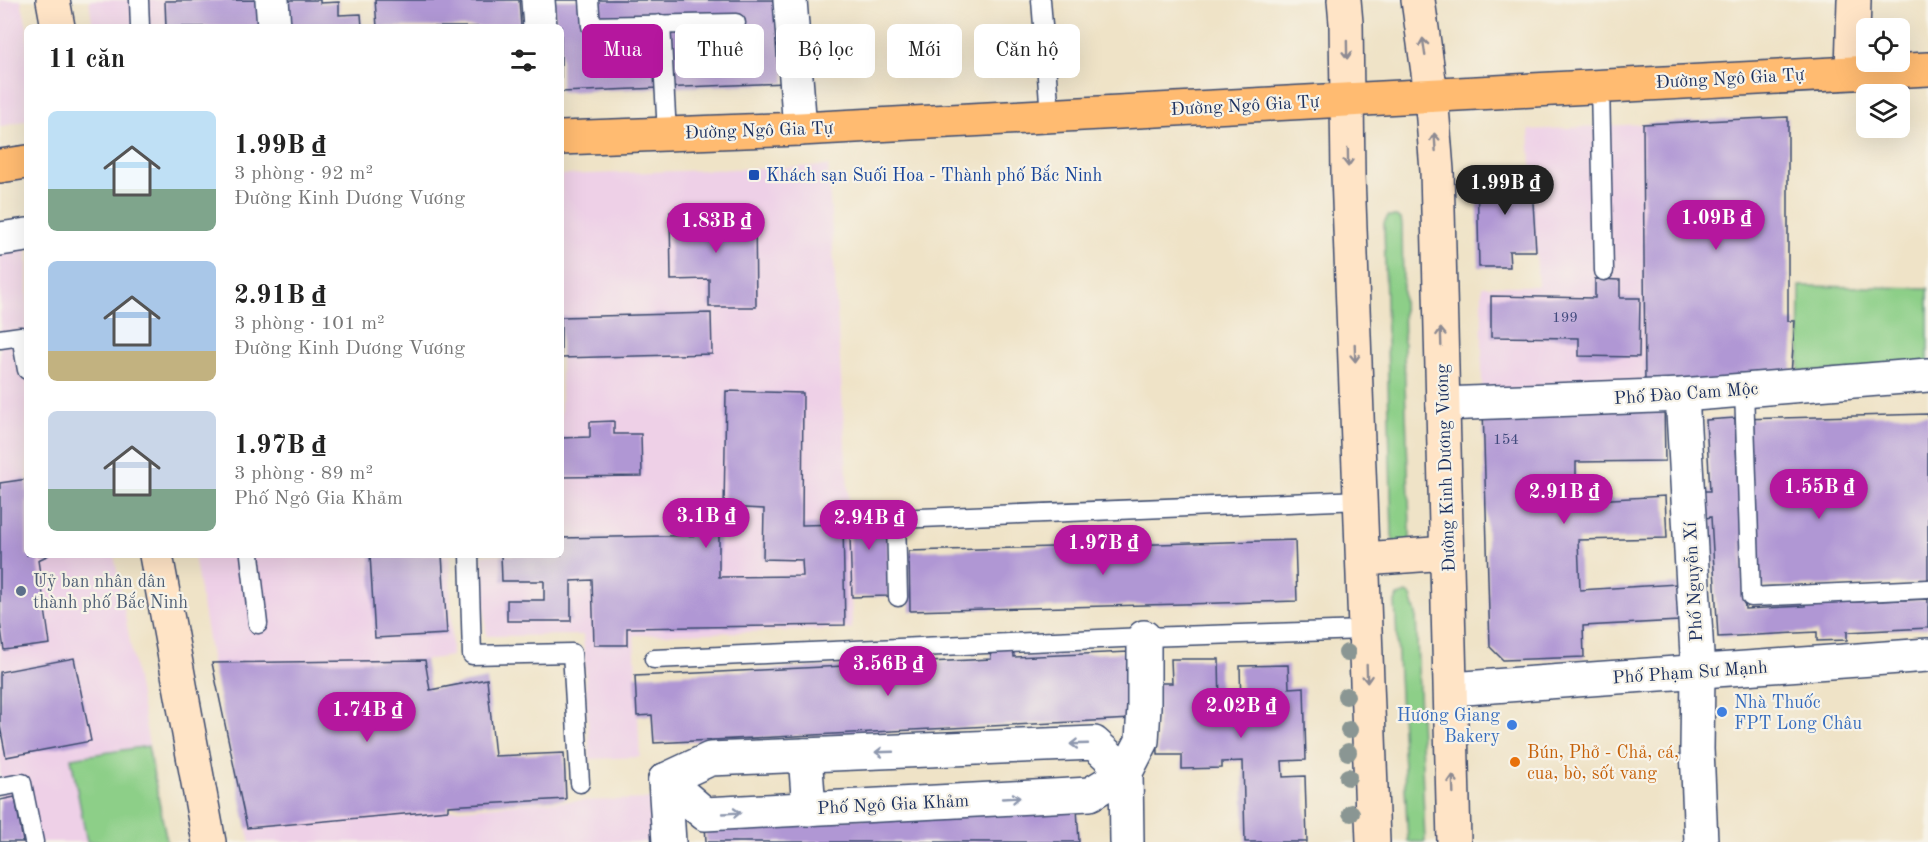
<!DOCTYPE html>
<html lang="vi">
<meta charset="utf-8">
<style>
:root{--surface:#fff;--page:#f2f2f2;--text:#222;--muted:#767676;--accent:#b5179e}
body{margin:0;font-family:"Old Standard TT",serif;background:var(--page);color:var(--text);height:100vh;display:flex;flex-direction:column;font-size:22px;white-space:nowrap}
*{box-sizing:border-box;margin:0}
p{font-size:20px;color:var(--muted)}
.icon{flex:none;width:33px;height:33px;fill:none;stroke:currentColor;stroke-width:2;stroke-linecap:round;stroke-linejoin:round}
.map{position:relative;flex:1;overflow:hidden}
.details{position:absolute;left:24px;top:24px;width:540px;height:534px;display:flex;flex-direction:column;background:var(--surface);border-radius:9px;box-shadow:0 6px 24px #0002}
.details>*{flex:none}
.top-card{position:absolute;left:582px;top:24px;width:570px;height:54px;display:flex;gap:12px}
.controls{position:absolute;left:1856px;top:18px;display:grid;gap:12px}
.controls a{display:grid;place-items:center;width:54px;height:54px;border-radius:9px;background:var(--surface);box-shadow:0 6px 24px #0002;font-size:30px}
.price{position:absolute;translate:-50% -51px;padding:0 14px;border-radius:21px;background:var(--accent);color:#fff;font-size:20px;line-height:39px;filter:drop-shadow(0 2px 3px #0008)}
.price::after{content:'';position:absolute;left:50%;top:36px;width:18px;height:14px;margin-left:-9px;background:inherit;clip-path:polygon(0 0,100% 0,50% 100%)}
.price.on{background:#222;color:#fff}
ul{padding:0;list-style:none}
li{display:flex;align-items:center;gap:18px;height:150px;padding:0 24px}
li span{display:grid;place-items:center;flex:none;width:168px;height:120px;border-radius:9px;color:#555}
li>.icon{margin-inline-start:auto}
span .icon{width:72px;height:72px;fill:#fffc;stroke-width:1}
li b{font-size:26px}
h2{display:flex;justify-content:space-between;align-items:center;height:72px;padding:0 24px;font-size:26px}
.chip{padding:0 21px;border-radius:9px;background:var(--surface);box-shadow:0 6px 24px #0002;font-size:21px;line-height:54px}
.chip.on{background:var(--accent);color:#fff}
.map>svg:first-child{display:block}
.built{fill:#eed0e7}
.green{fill:#8dcf88;stroke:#547f73;stroke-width:1.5}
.building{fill:#b097d4}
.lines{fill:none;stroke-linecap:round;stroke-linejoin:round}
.lane-casing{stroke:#3b4a6e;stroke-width:21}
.street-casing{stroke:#3b4a6e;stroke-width:36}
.secondary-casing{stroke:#3b4a6e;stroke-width:36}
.primary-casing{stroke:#3b4a6e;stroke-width:36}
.lane{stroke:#fff;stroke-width:18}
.street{stroke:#fff;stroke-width:33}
.secondary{stroke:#ffe4c6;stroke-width:33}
.primary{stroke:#ffbb71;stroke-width:33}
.tree{fill:#8a9693}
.oneway{stroke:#8d8a92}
.oneway2{stroke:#8d97ae}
.transit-dot{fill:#1a4fb4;stroke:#f7f3e8;stroke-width:2}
.service-dot{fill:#5c6f8a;stroke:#f7f3e8;stroke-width:2}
.shop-dot{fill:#3f7fe0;stroke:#f7f3e8;stroke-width:2}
.food-dot{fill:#e8710a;stroke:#f7f3e8;stroke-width:2}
.labels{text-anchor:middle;stroke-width:4.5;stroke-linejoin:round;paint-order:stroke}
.number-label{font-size:15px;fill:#40497c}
.street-label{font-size:18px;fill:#1b2f5e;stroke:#f7f3e8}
.transit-label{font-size:18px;fill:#164399;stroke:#f7f3e8;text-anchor:start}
.service-label{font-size:18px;fill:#4e5e75;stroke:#f7f3e8;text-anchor:start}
.shop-label{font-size:18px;fill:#366cbe;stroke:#f7f3e8;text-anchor:start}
.food-label{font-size:18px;fill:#c56008;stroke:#f7f3e8;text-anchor:start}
</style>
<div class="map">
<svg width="1928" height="842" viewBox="0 0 1928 842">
<rect width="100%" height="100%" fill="#f7f3e8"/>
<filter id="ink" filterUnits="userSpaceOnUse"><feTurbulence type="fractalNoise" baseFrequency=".0167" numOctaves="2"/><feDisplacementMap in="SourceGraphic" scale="12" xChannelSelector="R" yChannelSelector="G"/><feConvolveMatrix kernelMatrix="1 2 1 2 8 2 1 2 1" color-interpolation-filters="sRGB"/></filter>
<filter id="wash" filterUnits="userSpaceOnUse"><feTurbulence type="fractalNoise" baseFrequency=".008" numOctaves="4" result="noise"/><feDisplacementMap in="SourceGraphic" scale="24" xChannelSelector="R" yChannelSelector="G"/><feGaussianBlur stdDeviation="1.35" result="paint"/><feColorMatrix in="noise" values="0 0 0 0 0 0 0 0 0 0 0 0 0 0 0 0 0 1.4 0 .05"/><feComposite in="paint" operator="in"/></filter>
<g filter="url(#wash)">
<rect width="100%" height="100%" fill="#efe3c7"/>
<g class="built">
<path d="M0,0H21L27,27V120L0,127Z"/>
<path d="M89,0H267L269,27H93Z"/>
<path d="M1643,124L1645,388L1482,391V286H1538L1529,130Z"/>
<path d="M828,166L849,507L852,629L634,635L640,757L590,759L583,635L486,636L482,555H561V175Z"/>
<path d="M27,223V555H114L167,842H0V225Z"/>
<path d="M194,555H450L452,656L425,660L212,663Z"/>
<path d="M652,799L654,842H250L247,828L537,802Z"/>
</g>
<g class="green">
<path d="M1388,216H1396L1401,219L1402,225L1404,355L1410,526V541L1394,544L1392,535L1384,223Z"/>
<path d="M1800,286L1928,288V373L1799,371Z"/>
<path d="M1407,593L1411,596L1416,614L1425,842H1408L1395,602L1398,596Z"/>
<path d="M148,746L167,842H87L71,758Z"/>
</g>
<g id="blocks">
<g class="building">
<path d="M262,0V27H166L165,1Z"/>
<path d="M280,0H320V3L339,2V15L361,14L362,27H282Z"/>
<path d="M375,0H519L521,27H377Z"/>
<path d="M554,0H778L785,83L561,92V27H556Z"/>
<path d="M1788,117V321H1795L1791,374L1645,388L1643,124Z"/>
<path d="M1531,170L1536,251H1509L1510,267H1479L1477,172Z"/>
<path d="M670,212H755L756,307H709V279L671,280Z"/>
<path d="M1595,279L1620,280V298H1640L1639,357L1579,356V338L1491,337V296L1595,298Z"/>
<path d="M711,313L712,354L561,358V317Z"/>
<path d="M726,391L803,393L802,525L843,524L845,625L627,628V645H594L592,580L571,581V621H507V600H544V581H502L501,555H561V538L719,535V577L803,576L802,560L763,559L764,509L724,507Z"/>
<path d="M1664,404L1665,461L1576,462V482L1577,501L1665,496L1667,538L1578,540L1580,590L1677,584L1679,621L1583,626L1584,657L1503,660L1490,647L1483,409Z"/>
<path d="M1928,414V583L1746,587L1740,525L1745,609L1805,606V598L1853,596V602L1928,599V628L1847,632V640L1817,641V632L1718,637L1711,517L1706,518L1704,491H1710L1706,420L1735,418L1738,487L1741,419Z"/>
<path d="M614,421V434H641L642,476L561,477V438L590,437V422Z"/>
<path d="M27,479V555H49L38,560L50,644L4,650L0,622V483Z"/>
<path d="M887,506L889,596L852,597L849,507Z"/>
<path d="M1295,540L1297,601L910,611L909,551Z"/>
<path d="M370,555H442L447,634L375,638Z"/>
<path d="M1013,638L1014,657L1129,652L1132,719L654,743L652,715L637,716L635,676L991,659L990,639Z"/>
<path d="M74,658L91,741L6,757L0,726V672Z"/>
<path d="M1171,659H1219L1220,708L1241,707L1240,666L1288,665L1289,688L1304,687L1306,760L1282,761L1283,777L1305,776L1307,842H1245L1243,761L1222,762V768L1182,769V755H1158L1157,683H1172Z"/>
<path d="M425,660L430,690L487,679L495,756L564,753L566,799L448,806V810L247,828L212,663Z"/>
<path d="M15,797L23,842H0V800Z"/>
<path d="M1077,808L1079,842H706L705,825Z"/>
</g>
</g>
</g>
<g filter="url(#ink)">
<use href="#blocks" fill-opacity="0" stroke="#3b4a6e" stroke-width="1.5"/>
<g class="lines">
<g class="lane-casing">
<g id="lane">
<path d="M139,0L140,27"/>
<path d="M589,0L591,26L736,23"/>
<path d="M1041,0L1050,115"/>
<path d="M661,24L667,134"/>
<path d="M1600,85L1604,271"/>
<path d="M0,339L21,336L27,370"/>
<path d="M1744,390L1751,597L1928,589"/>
<path d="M250,555L258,624"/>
<path d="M469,555L472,655L572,653L580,783"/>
<path d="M898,597L896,519L1361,500"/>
<path d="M654,659L1144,637L1365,630"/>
<path d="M0,787L22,783L34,842"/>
</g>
</g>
<g class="street-casing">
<g id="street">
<path d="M272,0L274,27"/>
<path d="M538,0L540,27"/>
<path d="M790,0L800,129"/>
<path d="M0,239L27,235"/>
<path d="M1682,395L1698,672L1697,749L1701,842"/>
<path d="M1443,404L1682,395L1928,375"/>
<path d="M1451,689L1928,655"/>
<path d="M805,755L809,809"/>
<path d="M665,780L705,814L1090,794L1126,772"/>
<path d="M665,780L710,759L1094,743L1126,772"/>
<path d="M665,780L669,842"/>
<path d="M1127,842L1126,772L1142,741L1144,707V637"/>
</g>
</g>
<g class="secondary-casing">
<g id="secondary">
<path d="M53,0L58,27"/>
<path d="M1344,0L1346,23L1348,175L1373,842"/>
<path d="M1418,0L1431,94L1437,171L1454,842"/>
<path d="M1852,72L1854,0"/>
<path d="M156,555L209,842"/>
<path d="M1364,559L1447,553"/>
</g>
</g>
<g class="primary-casing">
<g id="primary">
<path d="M561,138L800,129L1928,69"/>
<path d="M0,166L27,162"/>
</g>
</g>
<use href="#lane" class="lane"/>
<use href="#street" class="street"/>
<use href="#secondary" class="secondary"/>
<use href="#primary" class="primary"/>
</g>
<g class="tree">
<circle cx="1347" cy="653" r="9"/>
<circle cx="1346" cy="696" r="9"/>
<circle cx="1349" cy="730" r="9"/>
<circle cx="1348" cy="752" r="9"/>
<circle cx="1348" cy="777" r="9"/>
<circle cx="1351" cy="813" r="9"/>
</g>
<defs><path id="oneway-shaft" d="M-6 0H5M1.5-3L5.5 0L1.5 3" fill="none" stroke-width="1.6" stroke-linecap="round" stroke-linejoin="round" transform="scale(1.5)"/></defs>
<g class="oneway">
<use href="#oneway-shaft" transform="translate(1424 47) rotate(-98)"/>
<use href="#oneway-shaft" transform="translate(1347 50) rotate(89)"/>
<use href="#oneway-shaft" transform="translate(1435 142) rotate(-94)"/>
<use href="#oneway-shaft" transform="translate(1348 158) rotate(89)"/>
<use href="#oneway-shaft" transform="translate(1441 337) rotate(-92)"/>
<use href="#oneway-shaft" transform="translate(1355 353) rotate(88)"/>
<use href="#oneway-shaft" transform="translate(1367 674) rotate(88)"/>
<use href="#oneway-shaft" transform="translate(1453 784) rotate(-92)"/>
</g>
<g class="oneway2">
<use href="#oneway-shaft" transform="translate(1079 744) rotate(178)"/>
<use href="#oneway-shaft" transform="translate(884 752) rotate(178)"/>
<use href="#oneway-shaft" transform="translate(1011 798) rotate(-3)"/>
<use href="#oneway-shaft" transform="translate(732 813) rotate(-3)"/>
</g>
</g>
<rect class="transit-dot" x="748" y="169" width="12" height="12" rx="3"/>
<circle class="service-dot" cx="21" cy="591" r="6"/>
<g class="shop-dot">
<circle cx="1722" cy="712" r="6"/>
<circle cx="1512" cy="725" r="6"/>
</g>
<circle class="food-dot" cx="1515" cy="762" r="6"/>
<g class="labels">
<g class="number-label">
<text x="1565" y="322">199</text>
<text x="1506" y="444">154</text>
</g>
<g class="street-label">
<text transform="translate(1730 78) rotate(-3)" y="6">Đường Ngô Gia Tự</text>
<text transform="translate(1245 105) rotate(-3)" y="6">Đường Ngô Gia Tự</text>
<text transform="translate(759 130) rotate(-2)" y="6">Đường Ngô Gia Tự</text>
<text transform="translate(1686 393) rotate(-4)" y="6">Phố Đào Cam Mộc</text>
<text transform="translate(1445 468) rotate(-92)" y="6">Đường Kinh Dương Vương</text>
<text transform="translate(1693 582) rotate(-93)" y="6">Phố Nguyễn Xí</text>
<text transform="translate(1690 672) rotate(-4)" y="6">Phố Phạm Sư Mạnh</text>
<text transform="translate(893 804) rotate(-3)" y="6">Phố Ngô Gia Khảm</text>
</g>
<g class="transit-label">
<text x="766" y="181">Khách sạn Suối Hoa - Thành phố Bắc Ninh</text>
</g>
<g class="service-label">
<text x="33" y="587">Uỷ ban nhân dân<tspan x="33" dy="21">thành phố Bắc Ninh</tspan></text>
</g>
<g class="shop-label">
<text x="1734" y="708">Nhà Thuốc<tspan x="1734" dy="21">FPT Long Châu</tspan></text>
<text x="1500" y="721" text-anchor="end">Hương Giang<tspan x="1500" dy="21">Bakery</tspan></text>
</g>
<g class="food-label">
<text x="1527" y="758">Bún, Phở - Chả, cá,<tspan x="1527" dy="21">cua, bò, sốt vang</tspan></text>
</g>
</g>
</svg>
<div class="controls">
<a><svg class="icon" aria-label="locate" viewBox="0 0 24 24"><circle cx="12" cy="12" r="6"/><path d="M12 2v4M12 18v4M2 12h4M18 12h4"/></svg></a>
<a><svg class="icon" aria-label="layers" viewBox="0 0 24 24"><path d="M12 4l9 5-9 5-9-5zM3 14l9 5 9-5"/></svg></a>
</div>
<b class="price on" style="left:1505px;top:216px">1.99B ₫</b>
<b class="price" style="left:1716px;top:251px">1.09B ₫</b>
<b class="price" style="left:716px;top:254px">1.83B ₫</b>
<b class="price" style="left:1819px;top:520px">1.55B ₫</b>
<b class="price" style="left:1564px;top:525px">2.91B ₫</b>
<b class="price" style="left:706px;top:549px">3.1B ₫</b>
<b class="price" style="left:869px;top:551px">2.94B ₫</b>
<b class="price" style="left:1103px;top:576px">1.97B ₫</b>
<b class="price" style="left:888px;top:697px">3.56B ₫</b>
<b class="price" style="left:1241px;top:739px">2.02B ₫</b>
<b class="price" style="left:367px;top:743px">1.74B ₫</b>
<div class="top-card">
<a class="chip on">Mua</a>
<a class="chip">Thuê</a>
<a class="chip">Bộ lọc</a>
<a class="chip">Mới</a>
<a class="chip">Căn hộ</a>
</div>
<section class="details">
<h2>11 căn<svg class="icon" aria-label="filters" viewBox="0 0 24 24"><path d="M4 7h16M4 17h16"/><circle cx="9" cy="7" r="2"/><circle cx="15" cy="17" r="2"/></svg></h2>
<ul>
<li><span style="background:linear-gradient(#bfe0f5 65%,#7fa58c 0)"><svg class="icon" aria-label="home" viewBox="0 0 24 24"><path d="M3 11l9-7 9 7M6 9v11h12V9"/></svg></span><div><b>1.99B ₫</b><p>3 phòng · 92 m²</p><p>Đường Kinh Dương Vương</p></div></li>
<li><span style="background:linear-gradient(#a9c7e8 75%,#c2b280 0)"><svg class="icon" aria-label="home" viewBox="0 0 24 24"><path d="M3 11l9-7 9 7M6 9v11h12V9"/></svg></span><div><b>2.91B ₫</b><p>3 phòng · 101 m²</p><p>Đường Kinh Dương Vương</p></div></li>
<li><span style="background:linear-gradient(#c9d6e8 65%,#7fa58c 0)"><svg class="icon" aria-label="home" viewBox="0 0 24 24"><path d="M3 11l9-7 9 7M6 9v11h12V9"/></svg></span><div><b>1.97B ₫</b><p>3 phòng · 89 m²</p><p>Phố Ngô Gia Khảm</p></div></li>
</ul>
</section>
</div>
